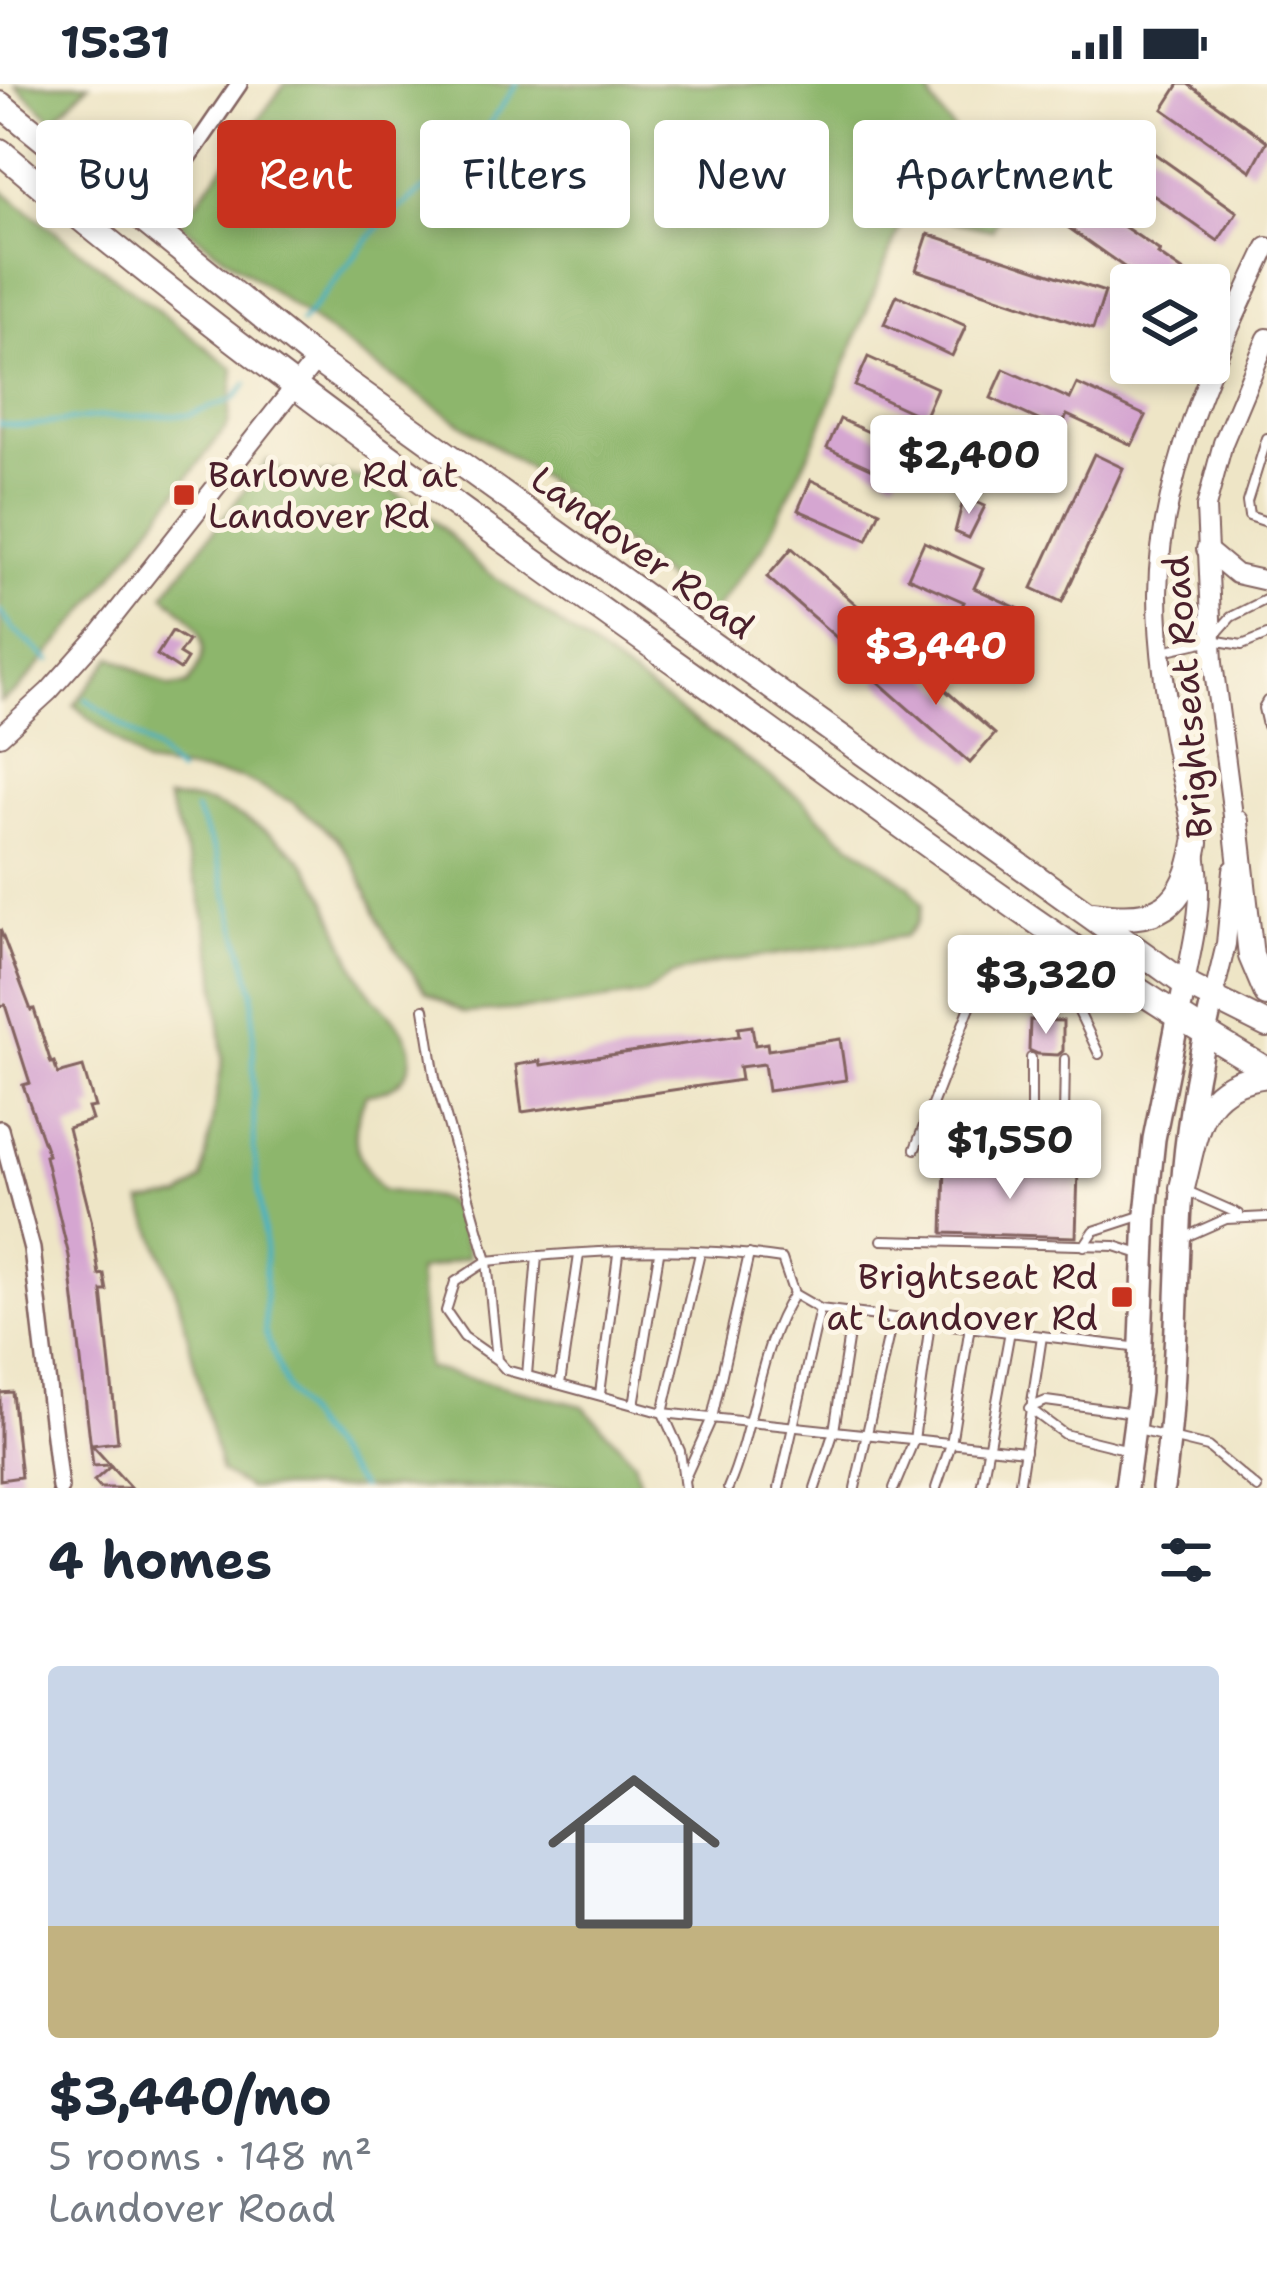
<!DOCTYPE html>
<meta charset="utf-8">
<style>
:root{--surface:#fff;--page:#f2f2f3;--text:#1f2937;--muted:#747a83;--accent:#c8321e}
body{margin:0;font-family:"Shantell Sans",sans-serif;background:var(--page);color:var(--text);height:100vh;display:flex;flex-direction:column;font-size:45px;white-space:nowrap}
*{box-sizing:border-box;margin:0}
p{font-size:39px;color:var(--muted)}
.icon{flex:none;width:66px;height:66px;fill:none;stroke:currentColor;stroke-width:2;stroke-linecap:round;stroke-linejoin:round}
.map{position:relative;height:1404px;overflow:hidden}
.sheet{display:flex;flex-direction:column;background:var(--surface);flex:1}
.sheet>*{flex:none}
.hud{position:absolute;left:36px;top:36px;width:1197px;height:108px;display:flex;gap:24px}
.fabs{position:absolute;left:1110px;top:180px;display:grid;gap:24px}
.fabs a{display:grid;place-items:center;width:120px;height:120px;border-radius:12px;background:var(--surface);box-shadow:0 6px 18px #0003;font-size:60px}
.price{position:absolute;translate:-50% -102px;padding:0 27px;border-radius:12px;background:#fff;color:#222;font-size:39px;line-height:78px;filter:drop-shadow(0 3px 6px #0008)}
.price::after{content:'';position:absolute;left:50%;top:72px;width:36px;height:27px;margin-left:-18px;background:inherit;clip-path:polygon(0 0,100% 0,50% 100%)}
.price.active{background:var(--accent);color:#fff}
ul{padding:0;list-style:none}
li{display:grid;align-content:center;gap:24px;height:636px;padding:0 48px}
li span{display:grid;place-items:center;height:372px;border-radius:12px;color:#555}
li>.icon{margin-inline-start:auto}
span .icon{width:216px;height:216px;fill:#fffc;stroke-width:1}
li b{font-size:51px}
h2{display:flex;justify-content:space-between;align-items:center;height:144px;padding:0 48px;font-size:51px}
.pill{padding:0 42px;border-radius:12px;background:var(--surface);box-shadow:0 6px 18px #0003;font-size:42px;line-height:108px}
.pill.active{background:var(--accent);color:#fff}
.status{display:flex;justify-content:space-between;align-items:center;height:84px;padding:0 60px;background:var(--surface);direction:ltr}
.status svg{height:33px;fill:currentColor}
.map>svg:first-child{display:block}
.forest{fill:#8db66c;stroke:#6c6a4c;stroke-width:3}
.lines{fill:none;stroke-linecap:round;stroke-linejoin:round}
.stream{stroke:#47b2c4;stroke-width:4.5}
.building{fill:#d5a6d1}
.service-casing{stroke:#836461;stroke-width:12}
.minor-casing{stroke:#836461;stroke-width:20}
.tertiary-casing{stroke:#836461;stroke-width:22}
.secondary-casing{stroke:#836461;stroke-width:26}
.primary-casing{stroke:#836461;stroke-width:28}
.service{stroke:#fff;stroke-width:8}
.minor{stroke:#fff;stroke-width:15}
.tertiary{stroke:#fff;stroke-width:18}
.secondary{stroke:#fff;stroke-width:21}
.primary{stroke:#fff;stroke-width:24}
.poi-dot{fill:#c8321e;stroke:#fcf5e5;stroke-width:4.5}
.labels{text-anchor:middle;stroke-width:10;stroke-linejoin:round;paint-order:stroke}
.poi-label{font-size:36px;fill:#4a1f2b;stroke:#fcf5e5;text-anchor:start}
.street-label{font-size:36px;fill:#4a1f2b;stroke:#fcf5e5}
</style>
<div class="status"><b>15:31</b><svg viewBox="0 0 49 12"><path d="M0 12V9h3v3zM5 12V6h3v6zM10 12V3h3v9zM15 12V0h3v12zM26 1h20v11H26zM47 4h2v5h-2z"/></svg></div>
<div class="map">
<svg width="1267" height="1404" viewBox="0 0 1267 1404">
<rect width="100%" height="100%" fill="#fcf5e5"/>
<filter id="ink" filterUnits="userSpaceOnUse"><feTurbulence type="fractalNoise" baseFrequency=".00833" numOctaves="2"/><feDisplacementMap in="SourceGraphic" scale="24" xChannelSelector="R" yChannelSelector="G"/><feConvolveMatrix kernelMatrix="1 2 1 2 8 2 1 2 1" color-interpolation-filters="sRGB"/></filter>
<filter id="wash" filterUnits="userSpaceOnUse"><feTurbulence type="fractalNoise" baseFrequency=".004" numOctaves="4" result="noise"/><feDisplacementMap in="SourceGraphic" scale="48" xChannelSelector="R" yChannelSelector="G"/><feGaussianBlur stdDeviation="2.7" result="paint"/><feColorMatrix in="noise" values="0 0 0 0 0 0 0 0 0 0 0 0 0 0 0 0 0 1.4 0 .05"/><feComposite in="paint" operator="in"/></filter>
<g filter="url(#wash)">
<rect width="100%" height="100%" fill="#eee5c6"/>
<g class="forest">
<path d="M15,0H89L53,36Z"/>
<path d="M285,0H925L934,20L1007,117L992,146L906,127L818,350L764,462L711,531L541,393L374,281L180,140Z"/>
<path d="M0,105L234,285L228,341L82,532L18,606L0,618Z"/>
<path d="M268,376L293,395C306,395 318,389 331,389C387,390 441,438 475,479L803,716L835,748L909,802L922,821L917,839L906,852L714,879L672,891L645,910L554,923L464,929L426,908L384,848L356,783L336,753L292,718L241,694L145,681L74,621L112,573L170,603L187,601C219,561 198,538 164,511Z"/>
<path d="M167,715C181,716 199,715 212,720C246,733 291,758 311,788C335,823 344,869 367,905C376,918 389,927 398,940C425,976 407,1006 366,1010C348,1053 353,1069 382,1106C450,1117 451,1102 469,1173L418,1187L427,1284L583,1322L634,1377L641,1404H248L221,1388L178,1213L142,1118L181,1113L202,1096L223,974L215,882L198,804Z"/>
</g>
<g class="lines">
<g class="stream">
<path d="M301,239L385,135L450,86L479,55L517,0"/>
<path d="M0,340L27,342L97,333L189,331L234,315L247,300"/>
<path d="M0,527L13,545L50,577"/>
<path d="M86,615L155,666L178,689"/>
<path d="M195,726L216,769L253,905L254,1068L265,1160V1248L287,1305L312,1343L361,1404"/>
</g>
</g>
<g id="blocks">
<g class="building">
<path d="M1179,0H1188L1267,57L1251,87L1163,25Z"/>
<path d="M1131,53L1237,128L1218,157L1112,82Z"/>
<path d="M1064,98L1109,128L1107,131L1160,167L1158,170L1203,201H1137L1141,195L1045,127Z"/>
<path d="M928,150L1105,208L1093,245L916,186Z"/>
<path d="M897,211L966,242L952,272L884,240Z"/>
<path d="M868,273L937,304L924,334L855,302Z"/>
<path d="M1004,285L1070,315L1077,300L1146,332L1132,361L1067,331L1060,346L991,314Z"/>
<path d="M840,335L908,366L895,395L827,364Z"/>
<path d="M1094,370L1123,384L1062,518L1032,504Z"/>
<path d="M811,396L880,427L867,456L798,426Z"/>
<path d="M964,413L985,422L969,454L955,448Z"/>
<path d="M924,458L983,485L974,504L1030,530L1014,564L955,537L964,518L908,493Z"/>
<path d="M792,464L886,547L861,575L767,493Z"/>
<path d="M172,547L188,557L179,570L187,575L180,586L157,571Z"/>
<path d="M902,568L995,650L970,679L877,597Z"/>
<path d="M0,845L31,926L34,925L51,979L54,978L58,990L83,983L95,1023L88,1024L92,1036L68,1044L91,1135L99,1191L104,1190L107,1207H102L118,1358L92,1361L110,1381L93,1382L69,1172L45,1072L48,1071L23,1001L30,999L5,921L0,922Z"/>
<path d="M1030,936L1063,937V967L1058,971L1038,970L1029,966Z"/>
<path d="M752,942L755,961L767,959L768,966L840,955L846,996L768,1007L764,980L739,983L741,996L522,1028L516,981L540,977L541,981L739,952L738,944Z"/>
<path d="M945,1082L1078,1086L1076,1153L943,1149Z"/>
<path d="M12,1308L21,1393L0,1396V1309Z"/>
<path d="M111,1382L131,1404H100L94,1397Z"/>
</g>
</g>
</g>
<g filter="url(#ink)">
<use href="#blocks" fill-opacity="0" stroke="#836461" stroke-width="3"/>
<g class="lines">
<g class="service-casing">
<g id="service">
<path d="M1267,354L1247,418L1249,432L1267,438"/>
<path d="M1215,551L1231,533L1267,515"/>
<path d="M1163,567L1212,556L1242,561L1267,551"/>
<path d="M1267,617L1263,624L1267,642"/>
<path d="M424,925L435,994L487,1177C582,1167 687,1160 782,1175L794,1210L820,1225L1140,1264"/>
<path d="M1031,1034V974"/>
<path d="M915,1065L988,876L1077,924L1099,970"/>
<path d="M1015,1069L1017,1034L1064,1035L1065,975"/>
<path d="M1187,1107L1239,1130"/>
<path d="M1183,1154L1226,1135L1267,1133"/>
<path d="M882,1156L1115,1162L1143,1171"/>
<path d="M1084,1162L1094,1147L1143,1131"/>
<path d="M700,1169L663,1329L1025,1367"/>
<path d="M497,1276L464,1253L446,1227L455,1198L487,1177L497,1276L506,1286L663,1329L680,1367L685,1404"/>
<path d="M527,1291L537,1172"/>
<path d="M560,1300L579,1171"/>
<path d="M600,1310L618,1170"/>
<path d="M634,1321L659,1169"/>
<path d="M1138,1346L1208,1363L1257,1404"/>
<path d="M1129,1366L1064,1350L1029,1324L1046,1317L1135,1329"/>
<path d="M684,1396L712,1334L749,1170"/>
<path d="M728,1404C755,1342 758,1263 794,1210"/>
<path d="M779,1404L820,1225"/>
<path d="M815,1404L834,1347L852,1230"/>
<path d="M855,1404L892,1236"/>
<path d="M894,1404L914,1356L930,1239"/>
<path d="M936,1404L951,1360L970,1242"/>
<path d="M981,1404L1010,1247"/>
<path d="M1019,1404L1042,1252"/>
</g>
</g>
<g class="minor-casing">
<g id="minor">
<path d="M138,134L182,83L239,0"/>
<path d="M0,1045L32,1165L60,1404"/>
</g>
</g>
<g class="tertiary-casing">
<g id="tertiary">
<path d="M1206,465L1236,490L1267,497"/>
<path d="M0,652L49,607L98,552L316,276"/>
<path d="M1235,747L1213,579L1206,423L1223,359L1267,254"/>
<path d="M1185,900C1191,867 1200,833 1199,800C1197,756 1186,716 1177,674C1167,621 1158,565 1158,510C1159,390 1217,269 1267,163"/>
<path d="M1213,914L1226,860L1233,786"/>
</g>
</g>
<g class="secondary-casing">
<g id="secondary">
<path d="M1126,1404L1139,1308L1146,1130L1154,1055L1185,900"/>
<path d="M1163,1404C1178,1306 1175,1206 1182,1107C1186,1041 1198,978 1213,914"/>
</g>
</g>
<g class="primary-casing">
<g id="primary">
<path d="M0,20L316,276L1185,900L1267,941"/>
<path d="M0,67C230,263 476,437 722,612C901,740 1077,875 1267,986"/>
<path d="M1236,738L1251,872L1267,910"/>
<path d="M1094,830C1158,840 1185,824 1196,759"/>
<path d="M1182,1104C1197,1046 1197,1000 1267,991"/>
</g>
</g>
<use href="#service" class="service"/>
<use href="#minor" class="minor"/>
<use href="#tertiary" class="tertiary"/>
<use href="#secondary" class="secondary"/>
<use href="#primary" class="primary"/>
</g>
</g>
<g class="poi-dot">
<rect x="172" y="399" width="24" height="24" rx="6"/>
<rect x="1110" y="1201" width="24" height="24" rx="6"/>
</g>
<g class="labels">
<g class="poi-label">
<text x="208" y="403">Barlowe Rd at<tspan x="208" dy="41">Landover Rd</tspan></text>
<text x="1098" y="1205" text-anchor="end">Brightseat Rd<tspan x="1098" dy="41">at Landover Rd</tspan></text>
</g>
<g class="street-label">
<text transform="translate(643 468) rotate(36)" y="13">Landover Road</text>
<text transform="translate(1187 613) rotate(-95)" y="13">Brightseat Road</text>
</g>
</g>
</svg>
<div class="fabs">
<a><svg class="icon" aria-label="layers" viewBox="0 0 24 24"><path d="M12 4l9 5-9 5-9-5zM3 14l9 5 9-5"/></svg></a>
</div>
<b class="price" style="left:969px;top:433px">$2,400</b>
<b class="price active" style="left:936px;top:624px">$3,440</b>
<b class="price" style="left:1046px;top:953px">$3,320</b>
<b class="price" style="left:1010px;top:1118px">$1,550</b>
<div class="hud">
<a class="pill">Buy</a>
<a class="pill active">Rent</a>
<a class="pill">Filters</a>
<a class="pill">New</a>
<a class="pill">Apartment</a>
</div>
</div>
<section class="sheet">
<h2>4 homes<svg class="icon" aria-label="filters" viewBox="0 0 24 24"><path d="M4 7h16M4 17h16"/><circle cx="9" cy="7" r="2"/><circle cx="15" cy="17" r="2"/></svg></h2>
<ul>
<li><span style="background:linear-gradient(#c9d6e8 70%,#c2b280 0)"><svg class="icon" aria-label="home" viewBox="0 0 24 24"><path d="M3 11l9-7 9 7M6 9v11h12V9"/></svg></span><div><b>$3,440/mo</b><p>5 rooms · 148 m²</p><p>Landover Road</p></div></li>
</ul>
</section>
